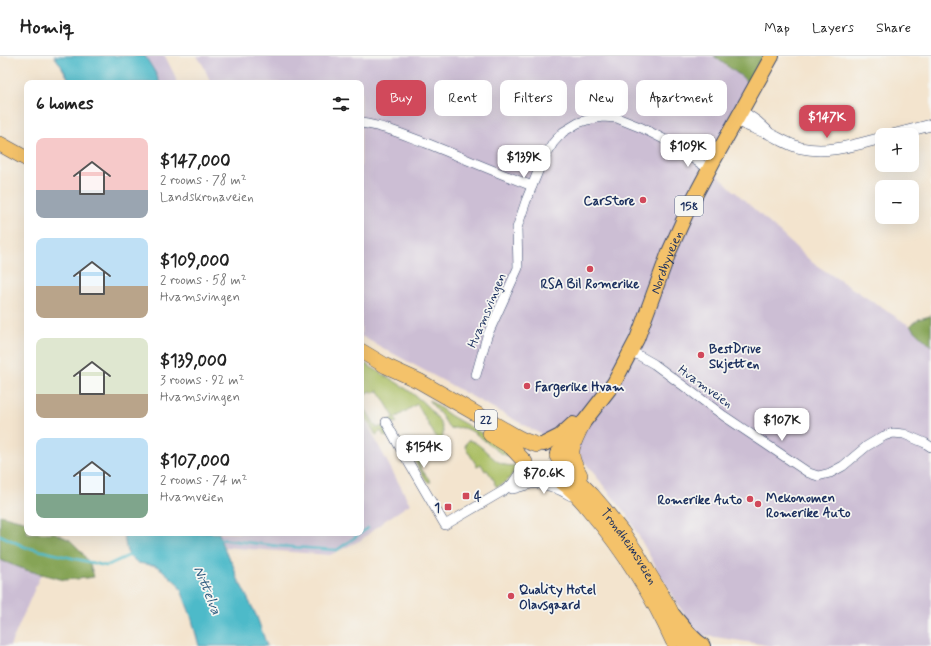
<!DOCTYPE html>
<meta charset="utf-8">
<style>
:root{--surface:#fff;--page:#f6f6f6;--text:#222;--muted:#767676;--line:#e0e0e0;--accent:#d1495b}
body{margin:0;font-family:Mynerve,sans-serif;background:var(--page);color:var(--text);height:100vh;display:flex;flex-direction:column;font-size:15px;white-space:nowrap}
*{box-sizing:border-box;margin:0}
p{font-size:13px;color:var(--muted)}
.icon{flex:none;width:22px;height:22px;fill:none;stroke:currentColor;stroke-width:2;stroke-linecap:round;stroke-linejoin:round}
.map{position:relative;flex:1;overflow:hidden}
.details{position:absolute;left:24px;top:24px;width:340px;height:456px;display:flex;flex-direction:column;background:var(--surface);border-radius:8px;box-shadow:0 4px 16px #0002}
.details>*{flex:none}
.banner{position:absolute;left:376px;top:24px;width:380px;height:36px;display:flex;gap:8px}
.buttons{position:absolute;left:875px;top:72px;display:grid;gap:8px}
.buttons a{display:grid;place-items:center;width:44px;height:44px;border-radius:8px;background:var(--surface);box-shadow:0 4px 16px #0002;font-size:20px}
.price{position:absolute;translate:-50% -34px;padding:0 9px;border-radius:8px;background:#fff;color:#222;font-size:13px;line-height:26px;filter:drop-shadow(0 1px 2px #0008)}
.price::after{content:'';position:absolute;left:50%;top:24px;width:12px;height:9px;margin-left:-6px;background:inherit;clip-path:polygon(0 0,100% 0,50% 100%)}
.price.on{background:var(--accent);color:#fff}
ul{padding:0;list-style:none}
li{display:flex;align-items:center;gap:12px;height:100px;padding:0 12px}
li span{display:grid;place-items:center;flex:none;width:112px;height:80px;border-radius:8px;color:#555}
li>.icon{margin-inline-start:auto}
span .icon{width:48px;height:48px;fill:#fffc;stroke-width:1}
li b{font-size:17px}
h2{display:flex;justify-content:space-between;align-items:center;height:48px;padding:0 12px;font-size:17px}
.pill{padding:0 14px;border-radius:8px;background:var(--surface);box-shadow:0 4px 16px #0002;font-size:14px;line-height:36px}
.pill.on{background:var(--accent);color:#fff}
header{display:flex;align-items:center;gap:24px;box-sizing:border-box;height:56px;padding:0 20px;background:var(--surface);border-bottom:1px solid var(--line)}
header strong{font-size:19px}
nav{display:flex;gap:22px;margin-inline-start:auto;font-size:14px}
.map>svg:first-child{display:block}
.industrial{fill:#ccbed4}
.green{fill:#a9bd61;stroke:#627660}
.forest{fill:#86a457;stroke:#506a5a}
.water{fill:#4ebac9;stroke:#347494}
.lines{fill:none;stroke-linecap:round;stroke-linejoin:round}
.stream{stroke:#4ebac9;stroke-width:2.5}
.minor-casing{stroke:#3b4a6f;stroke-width:10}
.tertiary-casing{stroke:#3b4a6f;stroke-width:12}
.primary-casing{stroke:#3b4a6f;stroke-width:16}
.trunk-casing{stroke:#3b4a6f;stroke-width:16}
.motorway-casing{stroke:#3b4a6f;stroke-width:18}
.minor{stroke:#fff;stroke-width:9}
.tertiary{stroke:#fff;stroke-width:11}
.primary{stroke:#f4c26a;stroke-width:14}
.trunk{stroke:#f4c26a;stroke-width:15}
.motorway{stroke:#f4c26a;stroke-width:16}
.poi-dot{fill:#d1495b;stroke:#f6f6f2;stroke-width:1.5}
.labels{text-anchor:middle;stroke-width:3.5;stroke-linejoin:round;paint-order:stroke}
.shield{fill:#f6f6f2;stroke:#5d6b8a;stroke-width:1}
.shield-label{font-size:12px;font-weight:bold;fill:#1b2f5e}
.poi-label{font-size:13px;font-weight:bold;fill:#1b2f5e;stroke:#f6f6f2;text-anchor:start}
.street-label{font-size:13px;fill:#1b2f5e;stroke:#f6f6f2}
.water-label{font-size:14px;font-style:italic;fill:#2a597e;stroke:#f6f6f2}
</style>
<header>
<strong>Homiq</strong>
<nav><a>Map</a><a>Layers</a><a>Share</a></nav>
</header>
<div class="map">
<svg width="931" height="590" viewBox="0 0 931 590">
<rect width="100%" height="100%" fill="#f6f6f2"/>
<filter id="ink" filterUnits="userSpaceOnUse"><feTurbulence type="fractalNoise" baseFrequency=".025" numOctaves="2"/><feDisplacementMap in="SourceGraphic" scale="8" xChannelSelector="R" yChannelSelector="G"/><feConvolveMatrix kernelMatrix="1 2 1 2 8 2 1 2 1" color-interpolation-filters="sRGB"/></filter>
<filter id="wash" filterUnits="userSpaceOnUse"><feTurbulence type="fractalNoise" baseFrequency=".012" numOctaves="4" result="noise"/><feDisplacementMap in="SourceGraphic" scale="16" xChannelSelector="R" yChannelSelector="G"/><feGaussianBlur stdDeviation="0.9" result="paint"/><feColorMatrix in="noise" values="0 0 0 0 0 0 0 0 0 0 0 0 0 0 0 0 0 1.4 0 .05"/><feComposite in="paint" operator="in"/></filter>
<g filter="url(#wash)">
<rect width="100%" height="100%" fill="#f3e4ce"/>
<g class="industrial">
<path d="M145,0H165L174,18L177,27H160L155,16Z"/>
<path d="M197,0H714L727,11L740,18L750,28L708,109L730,131L813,207L910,270L931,290V590H769L760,588L696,578L662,522L627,459L579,399L361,280V27H211L203,9Z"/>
<path d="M361,357L410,448L384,465L361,484L330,499L225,491L220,483L219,477H361Z"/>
<path d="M0,504L26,514L41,518L10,590H0Z"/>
</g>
<g class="green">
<path d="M364,307C389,322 419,337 437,362C440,367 444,372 443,379C442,391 416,398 419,408C421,414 427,420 431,426H428L426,424L410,397L413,396L416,401L438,385L417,348L395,362L397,366L395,367L390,366L389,364L394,361L378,334L373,337L371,335L364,339L365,341L361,344V312Z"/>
<path d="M429,344L451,360L490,382L512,401C494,399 479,374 463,372C458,371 454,372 450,373L441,359L429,345Z"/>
<path d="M361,346L377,372L382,370L389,381L384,380L381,375L376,379L361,354Z"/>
<path d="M469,384C483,388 491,404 503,408C507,410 511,410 515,409C514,421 506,426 497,431L494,427L495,426L487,414L485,415L481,408L477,410L465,391L466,387Z"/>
</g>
<g class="forest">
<path d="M714,0H765L758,9L750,28C739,17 726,10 714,0Z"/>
<path d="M930,260H931V290L910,270L919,263Z"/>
<path d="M0,459L27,466V477H55L70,484L81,495L90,509L94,521L87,522L64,524L26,514L0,504Z"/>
</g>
<g class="water">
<path d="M54,0H145L155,16L160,27H71L60,8Z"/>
<path d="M123,477H219L220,483L226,497L233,509L237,521L257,561L267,590H199L191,560L181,534L177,527L161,513L156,510L138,507L132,502L127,496Z"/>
</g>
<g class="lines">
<g class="stream">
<path d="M361,477L368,472"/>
<path d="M0,479L25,491L106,510L130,499"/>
<path d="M218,485L220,483L278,490L337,494L361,477"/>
</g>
</g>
</g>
<g filter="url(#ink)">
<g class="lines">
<g class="minor-casing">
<g id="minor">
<path d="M361,67C384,70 404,79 426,87C461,101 496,116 532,130"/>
<path d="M682,93L692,102L709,113"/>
<path d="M631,295L654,308L724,360L809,417L818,420L830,417L843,410L867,390L884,380L893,377L904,378L925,387L931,391"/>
<path d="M476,319L487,280L518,212L517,172L526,145L541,108L553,87L563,76L578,67L587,64L602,61L617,62L642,72L681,92L699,97L714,104"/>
<path d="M386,366L403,397L445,469L503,435L512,428L537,418"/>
<path d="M403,397L412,392"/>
<path d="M512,428L525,409"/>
<path d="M512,433C519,432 525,429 531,428C545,426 559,433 571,440"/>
</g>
</g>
<g class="tertiary-casing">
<g id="tertiary">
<path d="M741,55L757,66L767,75"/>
<path d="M736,64C747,70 758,73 770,78C780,83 789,89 801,92C828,98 855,89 882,82"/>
<path d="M892,79L931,69"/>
</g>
</g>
<g class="primary-casing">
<g id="primary">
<path d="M544,388L560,380L573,368"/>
<path id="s1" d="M557,398L583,367L614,327L637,283L669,196L690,149L714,104L772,0"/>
</g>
</g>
<g class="trunk-casing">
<g id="trunk">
<path d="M0,88L27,103"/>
<path d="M361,295L386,310L419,325L517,381L523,384L537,389"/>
<path d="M490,378L511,391L525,406"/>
<path id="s2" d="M557,400L572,419L592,439L604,453L622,476L636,496L667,548L673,560L679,578L686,590"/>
<path d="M543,418C549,420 556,422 562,426C574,434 583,446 592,457C623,493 654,542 673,585"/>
<path d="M580,419C566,396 572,390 583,367"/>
</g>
</g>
<g class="motorway-casing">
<path id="motorway" d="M673,560C682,571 690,582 702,590"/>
</g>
<use href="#minor" class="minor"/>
<use href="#tertiary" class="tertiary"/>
<use href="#primary" class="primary"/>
<use href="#trunk" class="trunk"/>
<use href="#motorway" class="motorway"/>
</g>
</g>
<g class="poi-dot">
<circle cx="643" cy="144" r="4"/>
<circle cx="590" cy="213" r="4"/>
<circle cx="701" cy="299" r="4"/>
<circle cx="527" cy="330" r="4"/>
<rect x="462" y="436" width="8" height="8" rx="2"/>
<circle cx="750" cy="443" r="4"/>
<circle cx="758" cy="448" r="4"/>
<rect x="444" y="447" width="8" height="8" rx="2"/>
<circle cx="511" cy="540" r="4"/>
</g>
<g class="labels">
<g class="shield">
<rect x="675" y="140" width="28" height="20" rx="3"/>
<rect x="475" y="354" width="22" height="20" rx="3"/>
</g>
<g class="shield-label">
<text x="689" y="154">158</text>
<text x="486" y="368">22</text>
</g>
<g class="poi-label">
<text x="635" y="149" text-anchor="end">CarStore</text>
<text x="590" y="232" text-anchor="middle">RSA Bil Romerike</text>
<text x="709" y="297">BestDrive<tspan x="709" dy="15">Skjetten</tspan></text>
<text x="535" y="335">Fargerike Hvam</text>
<text x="474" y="445">4</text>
<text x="766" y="446">Mekonomen<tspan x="766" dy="15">Romerike Auto</tspan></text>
<text x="742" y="448" text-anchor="end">Romerike Auto</text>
<text x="440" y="456" text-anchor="end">1</text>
<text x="519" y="538">Quality Hotel<tspan x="519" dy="15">Olavsgaard</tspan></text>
</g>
<g class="street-label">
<text dy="5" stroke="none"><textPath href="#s1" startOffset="223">Nordbyveien</textPath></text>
<text transform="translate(486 254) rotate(-67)" y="5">Hvamsvingen</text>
<text transform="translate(706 330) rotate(36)" y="5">Hvamveien</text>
<text dy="5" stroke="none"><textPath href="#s2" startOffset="116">Trondheimsveien</textPath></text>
</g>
<g class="water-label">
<text transform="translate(208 534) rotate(68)" y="5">Nittelva</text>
</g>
</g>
</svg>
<div class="buttons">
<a>+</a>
<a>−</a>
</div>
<b class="price on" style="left:827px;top:83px">$147K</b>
<b class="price" style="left:688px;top:112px">$109K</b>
<b class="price" style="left:524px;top:123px">$139K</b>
<b class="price" style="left:782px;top:386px">$107K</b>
<b class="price" style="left:424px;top:413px">$154K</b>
<b class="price" style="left:544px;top:439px">$70.6K</b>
<div class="banner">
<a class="pill on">Buy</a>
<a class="pill">Rent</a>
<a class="pill">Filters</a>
<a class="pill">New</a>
<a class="pill">Apartment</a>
</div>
<section class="details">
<h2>6 homes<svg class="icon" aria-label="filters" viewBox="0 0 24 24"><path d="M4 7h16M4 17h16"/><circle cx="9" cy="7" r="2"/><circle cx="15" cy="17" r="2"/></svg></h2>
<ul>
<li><span style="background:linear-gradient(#f6c9c9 65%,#9aa5b1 0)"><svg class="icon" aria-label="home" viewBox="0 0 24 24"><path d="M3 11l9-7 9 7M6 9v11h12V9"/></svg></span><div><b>$147,000</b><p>2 rooms · 78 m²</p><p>Landskronaveien</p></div></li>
<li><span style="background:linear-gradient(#bfe0f5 60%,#b9a48a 0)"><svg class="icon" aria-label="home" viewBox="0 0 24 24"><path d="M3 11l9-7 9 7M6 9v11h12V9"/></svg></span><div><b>$109,000</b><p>2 rooms · 58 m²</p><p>Hvamsvingen</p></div></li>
<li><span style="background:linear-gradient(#dfe7d0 70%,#b9a48a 0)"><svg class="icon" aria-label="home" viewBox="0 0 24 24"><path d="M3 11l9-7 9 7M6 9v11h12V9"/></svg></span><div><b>$139,000</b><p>3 rooms · 92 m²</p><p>Hvamsvingen</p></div></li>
<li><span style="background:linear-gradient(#bfe0f5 70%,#7fa58c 0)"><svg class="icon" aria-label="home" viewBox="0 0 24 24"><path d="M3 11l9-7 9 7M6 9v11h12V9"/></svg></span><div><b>$107,000</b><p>2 rooms · 74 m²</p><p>Hvamveien</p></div></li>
</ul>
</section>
</div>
